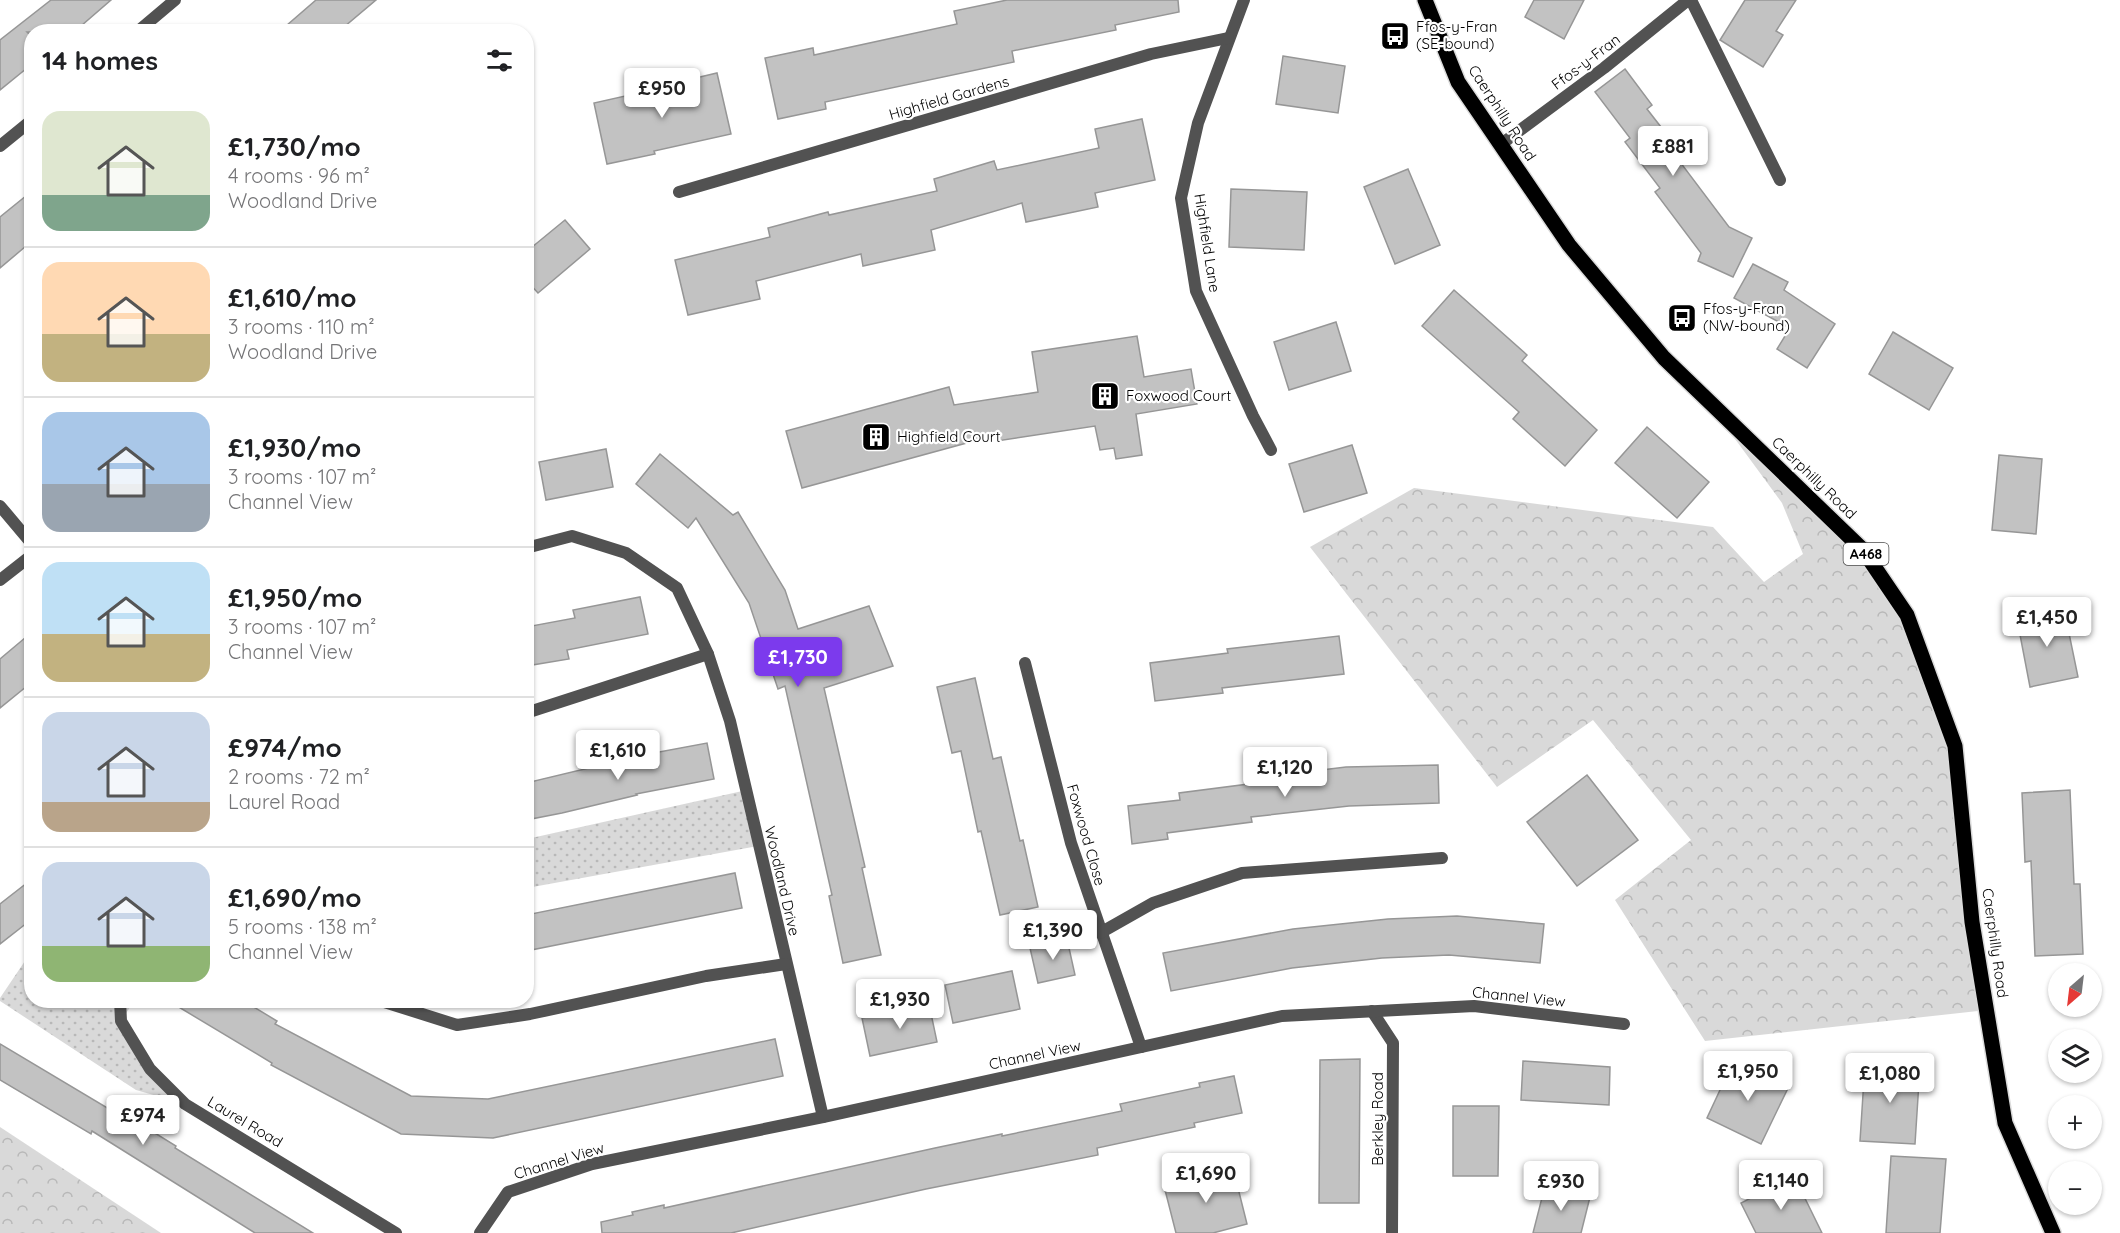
<!DOCTYPE html>
<meta charset="utf-8">
<style>
:root{--surface:#fff;--page:#f6f6f6;--text:#202124;--muted:#757577;--line:#e0e0e0;--accent:#7c3aed}
body{margin:0;font-family:Quicksand,sans-serif;background:var(--page);color:var(--text);height:100vh;display:flex;flex-direction:column;font-size:22px;white-space:nowrap}
*{box-sizing:border-box;margin:0}
p{font-size:20px;color:var(--muted)}
.icon{flex:none;width:33px;height:33px;fill:none;stroke:currentColor;stroke-width:2;stroke-linecap:round;stroke-linejoin:round}
.map{position:relative;flex:1;overflow:hidden}
.details{position:absolute;left:24px;top:24px;width:510px;height:984px;display:flex;flex-direction:column;background:var(--surface);border-radius:24px;box-shadow:0 2px 4px #0004}
.details>*{flex:none}
.needle{width:39px;rotate:208deg}
.tools{position:absolute;left:2048px;top:963px;display:grid;gap:12px}
.tools a{display:grid;place-items:center;width:54px;height:54px;border-radius:50%;background:var(--surface);box-shadow:0 2px 4px #0004;font-size:30px}
.price{position:absolute;translate:-50% -51px;padding:0 14px;border-radius:6px;background:#fff;color:#222;font-size:20px;line-height:39px;filter:drop-shadow(0 2px 3px #0008)}
.price::after{content:'';position:absolute;left:50%;top:36px;width:18px;height:14px;margin-left:-9px;background:inherit;clip-path:polygon(0 0,100% 0,50% 100%)}
.price.selected{background:var(--accent);color:#fff}
ul{padding:0;list-style:none}
li{display:flex;align-items:center;gap:18px;height:150px;padding:0 18px}
li+li{border-top:2px solid var(--line)}
li span{display:grid;place-items:center;flex:none;width:168px;height:120px;border-radius:18px;color:#555}
li>.icon{margin-inline-start:auto}
span .icon{width:72px;height:72px;fill:#fffc;stroke-width:1}
li b{font-size:26px}
h2{display:flex;justify-content:space-between;align-items:center;height:72px;padding:0 18px;font-size:26px}
.map>svg:first-child{display:block}
.grass{fill:url(#grass-dots)}
.forest{fill:url(#forest-crowns)}
.building{fill:#c2c2c2;stroke:#969696;stroke-width:1.5}
.lines{fill:none;stroke-linecap:round;stroke-linejoin:round}
.primary-casing{stroke:#dbdbdb;stroke-width:18}
.minor{stroke:#525252;stroke-width:12}
.primary{stroke:#000;stroke-width:15}
.labels{text-anchor:middle;stroke-width:4.5;stroke-linejoin:round;paint-order:stroke}
.shield{fill:#fff;stroke:#4c4c4c;stroke-width:1.5}
.shield-label{font-size:14px;font-weight:bold;fill:#000}
.poi-label{font-size:15px;fill:#000;stroke:#fff;text-anchor:start}
.street-label{font-size:15px;fill:#000;stroke:#fff}
</style>
<div class="map">
<svg width="2120" height="1233" viewBox="0 0 2120 1233">
<defs>
<pattern id="grass-dots" width="8" height="8" patternUnits="userSpaceOnUse" patternTransform="scale(1.5)"><rect width="8" height="8" fill="#d9d9d9"/><path d="M2 2h.1M6 6h.1" fill="none" stroke="#b8b8b8" stroke-width="1.8" stroke-linecap="round"/></pattern>
<pattern id="forest-crowns" width="20" height="18" patternUnits="userSpaceOnUse" patternTransform="scale(1.5)"><rect width="20" height="18" fill="#d9d9d9"/><path d="M2 6a3 3 0 1 1 6 0M12 15a3 3 0 1 1 6 0" fill="none" stroke="#b8b8b8"/></pattern>
</defs>
<rect width="100%" height="100%" fill="#fff"/>
<g class="grass">
<path d="M747,790L758,846L527,888V839Z"/>
<path d="M31,952L32,1000L134,1001L121,1021L150,1069L185,1104L136,1090L0,1001V998Z"/>
</g>
<g class="forest">
<path d="M1705,398L1863,550L1907,615L1955,746L1987,1010L1705,1041L1615,900L1691,840L1593,720L1497,787L1310,547L1414,488L1713,527L1764,582L1803,554L1782,503Z"/>
<path d="M0,1127L161,1233H0Z"/>
</g>
<g class="building">
<path d="M51,0H111L74,32H27L32,37V64L0,90V40Z"/>
<path d="M316,0H376L338,32H279Z"/>
<path d="M1007,0H1178L1179,12L1115,25L1116,30L1012,51L1014,62L825,102L826,109L778,119L765,58L813,48L814,55L957,24L954,11Z"/>
<path d="M1534,0H1584L1564,39L1525,17Z"/>
<path d="M1745,0H1796L1776,31L1783,35L1763,67L1720,40Z"/>
<path d="M1283,56L1345,66L1338,113L1276,104Z"/>
<path d="M1625,69L1652,105L1647,109L1682,154L1677,158L1729,227L1752,238L1733,277L1698,261L1701,253L1655,192L1660,188L1625,142L1630,138L1595,92Z"/>
<path d="M717,73L731,134L654,151L655,154L607,164L594,103L670,86V84Z"/>
<path d="M1142,119L1155,180L1095,193L1098,207L1026,222L1022,203L931,230L935,250L863,266L861,254L756,281L760,299L688,315L675,260L770,237L768,228L828,212L829,215L937,191L934,179L994,161L997,170L1099,148L1095,129Z"/>
<path d="M1408,169L1440,245L1395,264L1364,187Z"/>
<path d="M1231,189L1307,192L1304,250L1229,247Z"/>
<path d="M32,191V241L0,268V217Z"/>
<path d="M565,220L590,249L538,293L526,280V252Z"/>
<path d="M1753,264L1788,282L1784,290L1835,324L1807,368L1777,349L1790,328L1734,298Z"/>
<path d="M1454,290L1527,355L1522,361L1597,430L1565,466L1513,419L1519,412L1422,326Z"/>
<path d="M1336,322L1351,371L1289,390L1274,342Z"/>
<path d="M1893,332L1953,368L1929,410L1869,374Z"/>
<path d="M1137,336L1144,377L1191,369L1197,404L1136,414L1142,455L1116,459L1114,448L1100,450L1095,426L997,441L996,435L802,488L786,431L949,387L954,405L1038,392L1032,352Z"/>
<path d="M1647,427L1709,482L1677,518L1615,463Z"/>
<path d="M1352,445L1367,493L1304,512L1289,464Z"/>
<path d="M606,449L613,487L546,500L539,462Z"/>
<path d="M660,454L733,515L738,512L785,590L798,629L869,606L893,666L824,688L857,832L865,867L862,868L881,955L843,963L829,896L832,895L785,686L778,689L749,603L696,518L688,528L636,484Z"/>
<path d="M1999,455L2042,459L2036,534L1992,530Z"/>
<path d="M640,597L648,634L567,650L569,659L526,666V627L575,618L573,610Z"/>
<path d="M2064,609L2078,677L2030,687L2017,619Z"/>
<path d="M32,632V682L0,708V659Z"/>
<path d="M1339,636L1344,674L1222,688L1223,693L1155,701L1150,663L1228,653L1227,649Z"/>
<path d="M975,678L993,759L1001,757L1020,841L1023,840L1038,907L1000,915L981,831L978,832L961,751L952,753L937,687Z"/>
<path d="M707,743L714,779L636,794L637,795L562,813L526,820V783L643,755Z"/>
<path d="M1438,765L1439,803L1349,806L1251,817L1252,822L1167,833L1168,839L1132,844L1128,806L1180,800L1179,793L1264,782L1263,777L1346,767Z"/>
<path d="M1587,775L1638,840L1577,886L1527,822Z"/>
<path d="M2070,790L2074,884H2080L2083,954L2035,956L2031,861L2025,862L2022,793Z"/>
<path d="M735,873L742,908L526,951V915Z"/>
<path d="M32,879V919L0,944V904Z"/>
<path d="M1457,916L1544,924L1540,963L1449,955L1382,958L1292,968L1171,991L1163,953L1293,929L1388,919Z"/>
<path d="M1067,939L1075,975L1038,983L1030,948Z"/>
<path d="M1012,971L1020,1009L953,1023L945,985Z"/>
<path d="M167,1000H242L277,1021L275,1024L411,1096L488,1099L775,1039L783,1076L493,1138L401,1134L271,1065L272,1063Z"/>
<path d="M929,1004L937,1042L870,1056L862,1018Z"/>
<path d="M0,1044L119,1115L121,1112L176,1146L175,1148L313,1233H255L92,1131L91,1134L0,1080Z"/>
<path d="M1360,1059L1359,1203H1319L1320,1060Z"/>
<path d="M1734,1060L1789,1086L1761,1144L1707,1118Z"/>
<path d="M1523,1061L1610,1067L1609,1105L1521,1100Z"/>
<path d="M1865,1063L1920,1066L1915,1144L1860,1141Z"/>
<path d="M1234,1076L1242,1113L1194,1123L1195,1127L1097,1148L1098,1155L926,1189L731,1233H602L601,1222L633,1215L632,1212L664,1205V1208L935,1148L1002,1134V1136L1122,1111L1120,1104L1200,1087L1199,1083Z"/>
<path d="M1453,1106H1499L1498,1176H1453Z"/>
<path d="M1891,1156L1946,1159L1940,1233H1886Z"/>
<path d="M1233,1168L1247,1224L1213,1233H1176L1164,1186Z"/>
<path d="M1794,1176L1822,1233H1756L1741,1203Z"/>
<path d="M1545,1186L1590,1197L1581,1233H1533Z"/>
</g>
<g class="lines">
<g class="primary-casing">
<path id="primary" d="M1425,0L1458,82L1569,245L1664,358L1863,550L1907,615L1955,746L1972,922L2005,1123L2053,1233"/>
</g>
<g class="minor">
<path d="M1244,0L1198,123L1181,198L1196,291L1253,416L1271,450"/>
<path d="M1691,0L1780,180"/>
<path d="M137,32L175,0"/>
<path d="M1500,145L1604,68L1688,0"/>
<path d="M0,146L32,120"/>
<path d="M679,192L1151,54L1228,38"/>
<path d="M0,506L32,544"/>
<path d="M526,548L572,536L626,553L677,588L708,654L730,721L823,1117"/>
<path d="M0,580L32,555"/>
<path d="M1025,663L1071,843L1141,1047"/>
<path d="M526,713L708,654"/>
<path d="M1100,933L1153,903L1242,873L1442,858"/>
<path d="M120,1000L121,1021L150,1069L185,1104L396,1233"/>
<path d="M378,1000L457,1025L530,1014L706,976L786,964"/>
<path d="M1372,1011L1393,1043L1392,1233"/>
<path d="M480,1233L508,1192L592,1164L823,1117L1282,1016L1474,1006L1624,1024"/>
</g>
<use href="#primary" class="primary"/>
</g>
<defs>
<g id="bus-square" transform="scale(1.5)"><rect x="-9" y="-9" width="18" height="18" rx="4" fill="#000" stroke="#fff"/><path d="M-5-6H5V4H4V6H2V4H-2V6H-4V4H-5ZM-3.5-4V0h7V-4ZM-3.5 1.2v1.5H-2V1.2ZM2 1.2v1.5H3.5V1.2Z" fill="#fff"/></g>
<g id="building-square" transform="scale(1.5)"><rect x="-9" y="-9" width="18" height="18" rx="4" fill="#000" stroke="#fff"/><path d="M-4-6H4V6H1V3H-1V6H-4ZM-2.5-4.3h1.7v1.8h-1.7ZM.8-4.3h1.7v1.8H.8ZM-2.5-1h1.7V.8h-1.7ZM.8-1h1.7V.8H.8Z" fill="#fff"/></g>
</defs>
<g fill-rule="evenodd">
<use href="#bus-square" x="1395" y="36"/>
<use href="#bus-square" x="1682" y="318"/>
<use href="#building-square" x="1105" y="396"/>
<use href="#building-square" x="876" y="437"/>
</g>
<g class="labels">
<rect class="shield" x="1843.5" y="543" width="45" height="22" rx="4.5"/>
<g class="shield-label">
<text x="1866" y="559">A468</text>
</g>
<g class="poi-label">
<text x="1416" y="32">Ffos-y-Fran<tspan x="1416" dy="17">(SE-bound)</tspan></text>
<text x="1703" y="314">Ffos-y-Fran<tspan x="1703" dy="17">(NW-bound)</tspan></text>
<text x="1126" y="401">Foxwood Court</text>
<text x="897" y="442">Highfield Court</text>
</g>
<g class="street-label">
<text transform="translate(1586 62) rotate(-37)" y="5">Ffos-y-Fran</text>
<text transform="translate(949 98) rotate(-16)" y="5">Highfield Gardens</text>
<text transform="translate(1502 113) rotate(57)" y="5">Caerphilly Road</text>
<text transform="translate(1207 243) rotate(81)" y="5">Highfield Lane</text>
<text transform="translate(1814 478) rotate(44)" y="5">Caerphilly Road</text>
<text transform="translate(1086 835) rotate(74)" y="5">Foxwood Close</text>
<text transform="translate(782 881) rotate(77)" y="5">Woodland Drive</text>
<text transform="translate(1995 943) rotate(82)" y="5">Caerphilly Road</text>
<text transform="translate(1519 997) rotate(6)" y="5">Channel View</text>
<text transform="translate(1035 1055) rotate(-12)" y="5">Channel View</text>
<text transform="translate(1378 1119) rotate(-90)" y="5">Berkley Road</text>
<text transform="translate(245 1122) rotate(31)" y="5">Laurel Road</text>
<text transform="translate(559 1161) rotate(-17)" y="5">Channel View</text>
</g>
</g>
</svg>
<div class="tools">
<a><svg class="needle" viewBox="-14 -14 28 28"><path d="M0-13l5 13h-10z" fill="#e53935"/><path d="M0 13l5-13h-10z" fill="#757577"/></svg></a>
<a><svg class="icon" aria-label="layers" viewBox="0 0 24 24"><path d="M12 4l9 5-9 5-9-5zM3 14l9 5 9-5"/></svg></a>
<a>+</a>
<a>−</a>
</div>
<b class="price" style="left:662px;top:119px">£950</b>
<b class="price" style="left:1673px;top:177px">£881</b>
<b class="price" style="left:2047px;top:648px">£1,450</b>
<b class="price selected" style="left:798px;top:688px">£1,730</b>
<b class="price" style="left:618px;top:781px">£1,610</b>
<b class="price" style="left:1285px;top:798px">£1,120</b>
<b class="price" style="left:1053px;top:961px">£1,390</b>
<b class="price" style="left:900px;top:1030px">£1,930</b>
<b class="price" style="left:1748px;top:1102px">£1,950</b>
<b class="price" style="left:1890px;top:1104px">£1,080</b>
<b class="price" style="left:143px;top:1146px">£974</b>
<b class="price" style="left:1206px;top:1204px">£1,690</b>
<b class="price" style="left:1781px;top:1211px">£1,140</b>
<b class="price" style="left:1561px;top:1212px">£930</b>
<section class="details">
<h2>14 homes<svg class="icon" aria-label="filters" viewBox="0 0 24 24"><path d="M4 7h16M4 17h16"/><circle cx="9" cy="7" r="2"/><circle cx="15" cy="17" r="2"/></svg></h2>
<ul>
<li><span style="background:linear-gradient(#dfe7d0 70%,#7fa58c 0)"><svg class="icon" aria-label="home" viewBox="0 0 24 24"><path d="M3 11l9-7 9 7M6 9v11h12V9"/></svg></span><div><b>£1,730/mo</b><p>4 rooms · 96 m²</p><p>Woodland Drive</p></div></li>
<li><span style="background:linear-gradient(#ffd9b3 60%,#c2b280 0)"><svg class="icon" aria-label="home" viewBox="0 0 24 24"><path d="M3 11l9-7 9 7M6 9v11h12V9"/></svg></span><div><b>£1,610/mo</b><p>3 rooms · 110 m²</p><p>Woodland Drive</p></div></li>
<li><span style="background:linear-gradient(#a9c7e8 60%,#9aa5b1 0)"><svg class="icon" aria-label="home" viewBox="0 0 24 24"><path d="M3 11l9-7 9 7M6 9v11h12V9"/></svg></span><div><b>£1,930/mo</b><p>3 rooms · 107 m²</p><p>Channel View</p></div></li>
<li><span style="background:linear-gradient(#bfe0f5 60%,#c2b280 0)"><svg class="icon" aria-label="home" viewBox="0 0 24 24"><path d="M3 11l9-7 9 7M6 9v11h12V9"/></svg></span><div><b>£1,950/mo</b><p>3 rooms · 107 m²</p><p>Channel View</p></div></li>
<li><span style="background:linear-gradient(#c9d6e8 75%,#b9a48a 0)"><svg class="icon" aria-label="home" viewBox="0 0 24 24"><path d="M3 11l9-7 9 7M6 9v11h12V9"/></svg></span><div><b>£974/mo</b><p>2 rooms · 72 m²</p><p>Laurel Road</p></div></li>
<li><span style="background:linear-gradient(#c9d6e8 70%,#8fb573 0)"><svg class="icon" aria-label="home" viewBox="0 0 24 24"><path d="M3 11l9-7 9 7M6 9v11h12V9"/></svg></span><div><b>£1,690/mo</b><p>5 rooms · 138 m²</p><p>Channel View</p></div></li>
</ul>
</section>
</div>
